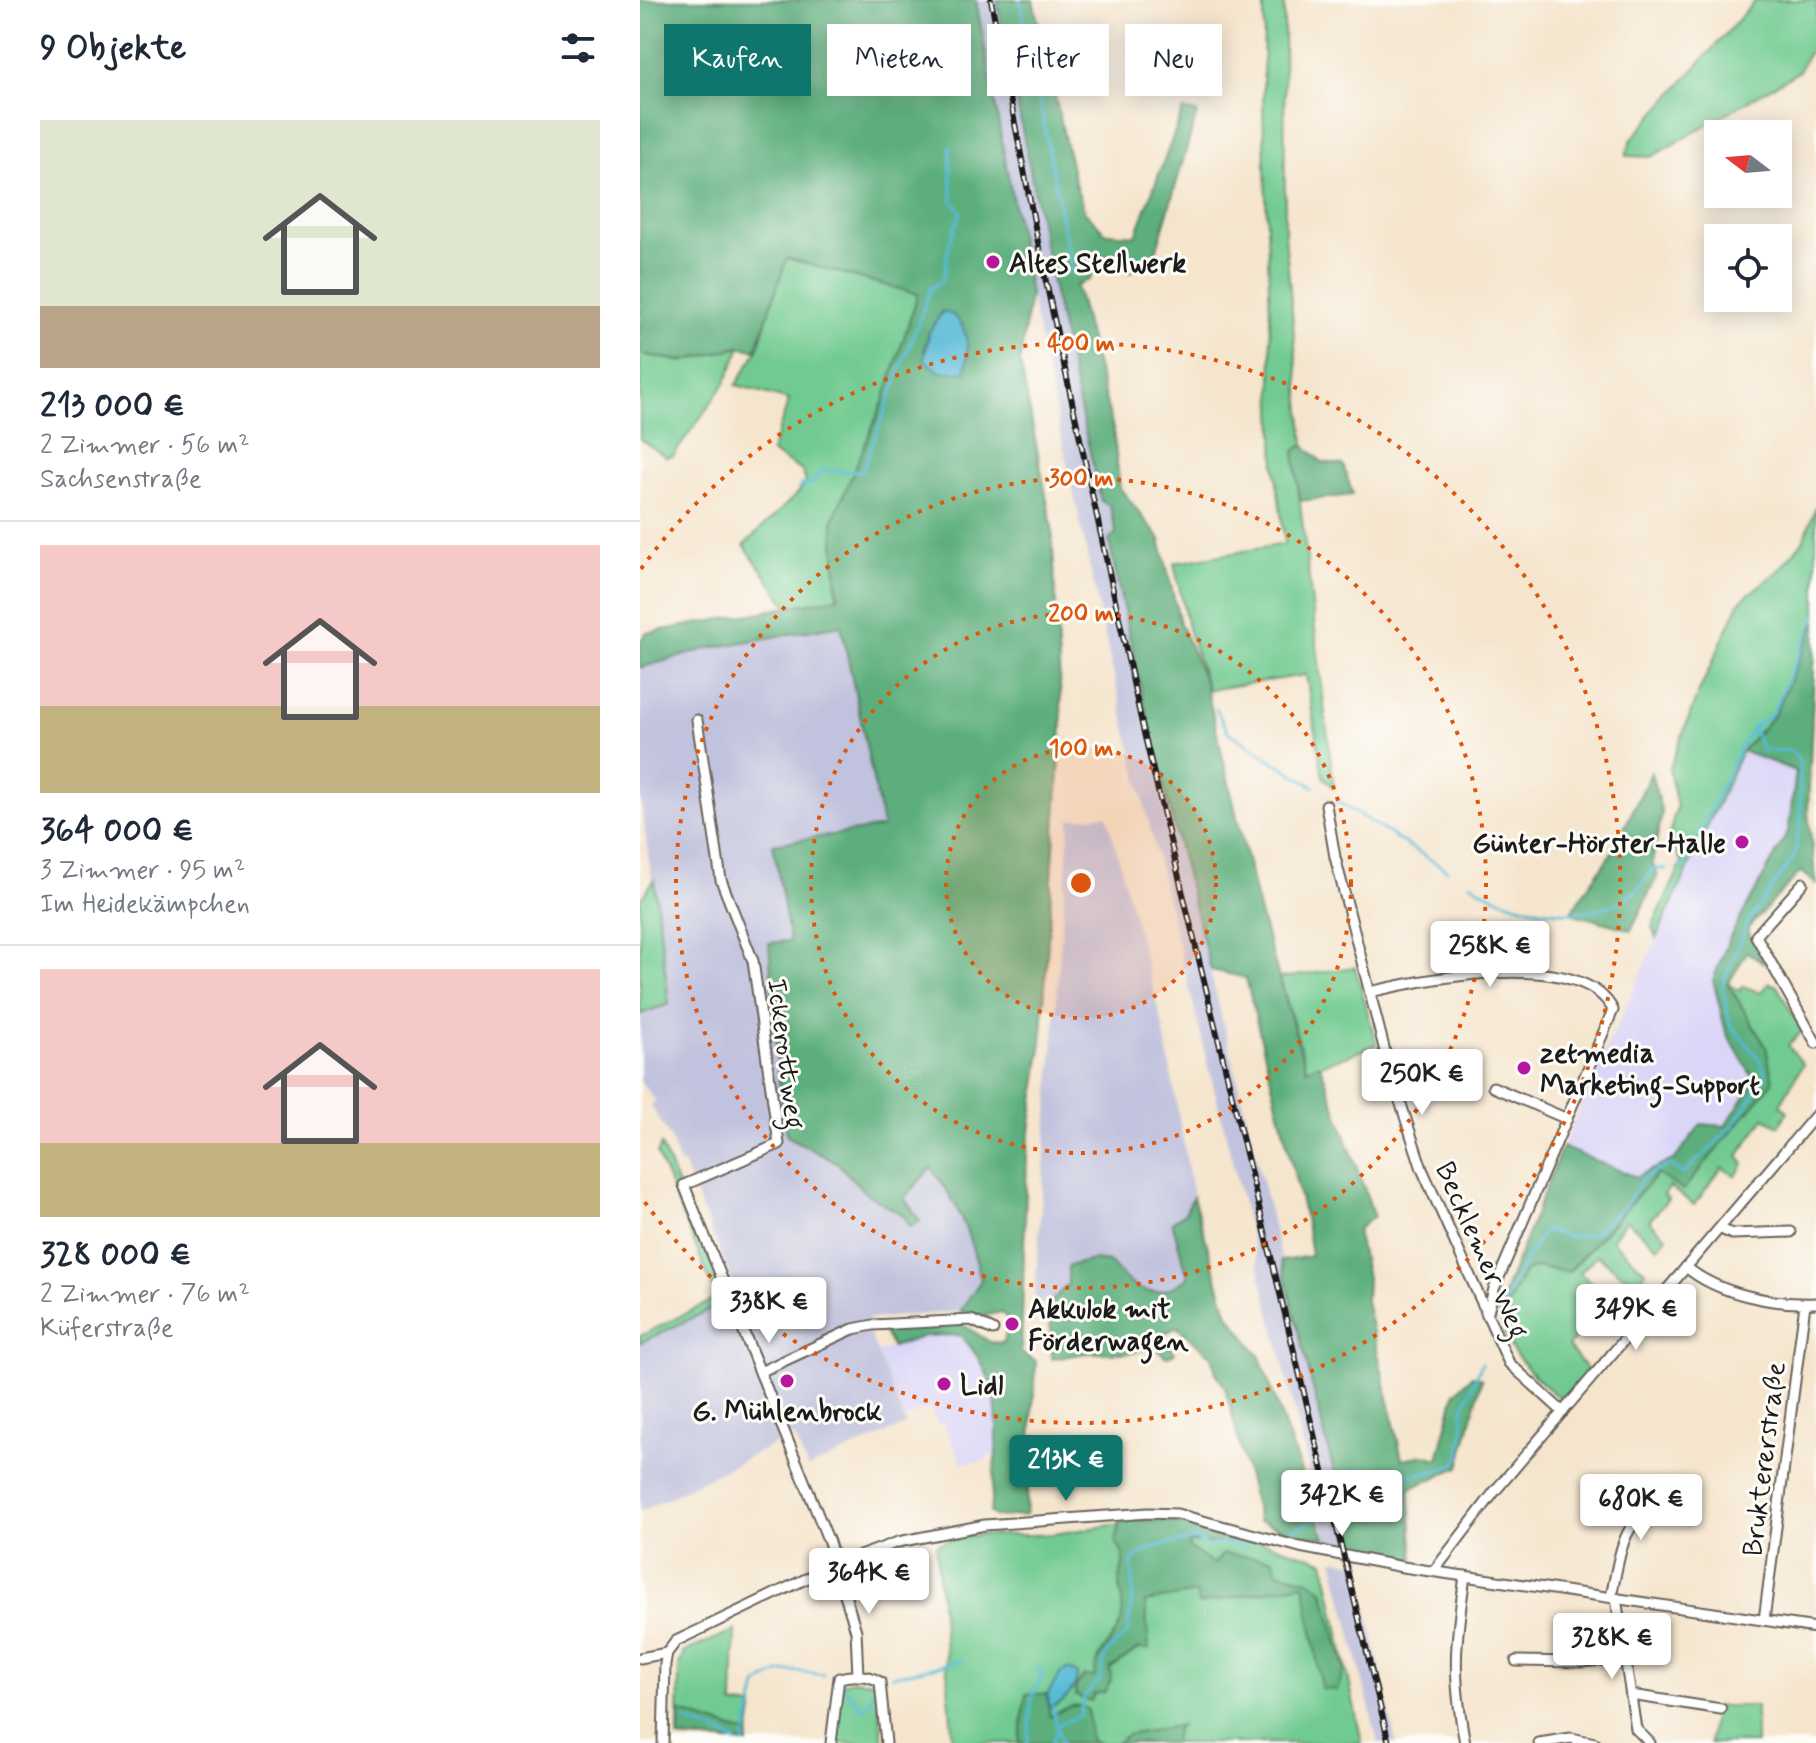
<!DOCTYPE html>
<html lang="de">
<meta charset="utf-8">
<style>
:root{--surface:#fff;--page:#f6f6f7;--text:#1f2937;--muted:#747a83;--line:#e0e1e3;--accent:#0f766e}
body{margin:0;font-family:Mynerve,sans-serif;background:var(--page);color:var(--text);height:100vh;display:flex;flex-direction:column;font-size:30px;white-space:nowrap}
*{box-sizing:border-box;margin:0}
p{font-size:26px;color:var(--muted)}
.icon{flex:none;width:44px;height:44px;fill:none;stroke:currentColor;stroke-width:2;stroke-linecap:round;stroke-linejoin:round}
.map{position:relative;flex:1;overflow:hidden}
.details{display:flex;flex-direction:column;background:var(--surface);width:640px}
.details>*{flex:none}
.hud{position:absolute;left:24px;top:24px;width:760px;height:72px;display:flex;gap:16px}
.needle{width:52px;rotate:286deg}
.buttons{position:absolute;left:1064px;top:120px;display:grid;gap:16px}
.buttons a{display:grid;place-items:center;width:88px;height:88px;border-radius:0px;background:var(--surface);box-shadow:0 4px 20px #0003;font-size:40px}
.price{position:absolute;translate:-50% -68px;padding:0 18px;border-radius:8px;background:#fff;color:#222;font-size:26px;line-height:52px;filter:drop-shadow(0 2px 4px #0008)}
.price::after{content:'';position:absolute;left:50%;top:48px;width:24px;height:18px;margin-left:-12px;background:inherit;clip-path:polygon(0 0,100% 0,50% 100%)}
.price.current{background:var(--accent);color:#fff}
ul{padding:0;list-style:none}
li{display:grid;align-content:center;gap:16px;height:424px;padding:0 40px}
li+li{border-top:2px solid var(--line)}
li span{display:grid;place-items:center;height:248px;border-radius:0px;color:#555}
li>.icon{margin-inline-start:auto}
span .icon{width:144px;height:144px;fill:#fffc;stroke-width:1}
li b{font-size:34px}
h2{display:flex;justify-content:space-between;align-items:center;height:96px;padding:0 40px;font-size:34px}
.pill{padding:0 28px;border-radius:0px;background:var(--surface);box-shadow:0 4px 20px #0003;font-size:28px;line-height:72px}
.pill.current{background:var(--accent);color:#fff}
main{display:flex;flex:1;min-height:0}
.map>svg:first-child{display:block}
.built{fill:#dbd6f7}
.industrial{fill:#c1c2dd}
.green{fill:#71ca91;stroke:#467356;stroke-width:2}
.forest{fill:#5cae7b;stroke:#3c654c;stroke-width:2;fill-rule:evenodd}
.water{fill:#57bad6;stroke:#3a6b79;stroke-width:2}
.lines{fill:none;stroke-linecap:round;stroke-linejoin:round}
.stream{stroke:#57bad6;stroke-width:3}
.minor-casing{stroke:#68625a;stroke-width:13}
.minor{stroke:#fff;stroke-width:9}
.rail-casing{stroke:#1c1c1c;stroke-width:6}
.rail{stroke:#fdfcf7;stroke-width:3;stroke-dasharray:9;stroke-linecap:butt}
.ring{fill:none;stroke:#de560d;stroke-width:4;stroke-dasharray:4 8}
.poi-dot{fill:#b5179e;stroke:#fdfcf7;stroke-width:3}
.labels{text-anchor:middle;stroke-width:6;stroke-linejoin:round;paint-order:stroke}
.poi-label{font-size:28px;font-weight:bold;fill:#1c1c1c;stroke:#fdfcf7;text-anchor:start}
.street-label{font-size:28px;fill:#1c1c1c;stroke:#fdfcf7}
.centre{fill:#de560d;stroke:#fdfcf7;stroke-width:4}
.ring-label{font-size:24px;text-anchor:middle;font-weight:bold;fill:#de560d;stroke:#fdfcf7;stroke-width:6;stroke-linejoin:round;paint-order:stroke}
</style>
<main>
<section class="details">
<h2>9 Objekte<svg class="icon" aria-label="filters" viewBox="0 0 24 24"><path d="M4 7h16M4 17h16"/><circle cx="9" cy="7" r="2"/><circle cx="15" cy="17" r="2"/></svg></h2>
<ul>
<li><span style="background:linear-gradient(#dfe7d0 75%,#b9a48a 0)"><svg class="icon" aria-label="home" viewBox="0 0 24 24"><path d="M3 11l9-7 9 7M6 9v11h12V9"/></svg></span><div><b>213 000 €</b><p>2 Zimmer · 56 m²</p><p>Sachsenstraße</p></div></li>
<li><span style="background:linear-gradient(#f6c9c9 65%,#c2b280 0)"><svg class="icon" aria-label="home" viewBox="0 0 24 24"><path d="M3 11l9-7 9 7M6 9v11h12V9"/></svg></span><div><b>364 000 €</b><p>3 Zimmer · 95 m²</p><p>Im Heidekämpchen</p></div></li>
<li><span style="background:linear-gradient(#f6c9c9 70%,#c2b280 0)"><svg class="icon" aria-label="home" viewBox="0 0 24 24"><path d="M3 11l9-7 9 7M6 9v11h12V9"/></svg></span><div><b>328 000 €</b><p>2 Zimmer · 76 m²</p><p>Küferstraße</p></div></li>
</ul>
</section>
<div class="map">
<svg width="1176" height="1743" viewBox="0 0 1176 1743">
<rect width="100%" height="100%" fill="#fdfcf7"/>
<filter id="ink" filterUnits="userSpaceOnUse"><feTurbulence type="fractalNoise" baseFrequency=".0125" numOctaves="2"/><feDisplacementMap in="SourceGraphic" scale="16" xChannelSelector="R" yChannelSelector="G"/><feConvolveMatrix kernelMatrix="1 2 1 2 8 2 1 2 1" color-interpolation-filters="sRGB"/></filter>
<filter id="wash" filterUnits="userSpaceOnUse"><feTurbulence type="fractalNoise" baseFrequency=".006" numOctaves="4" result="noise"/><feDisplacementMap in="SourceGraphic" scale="32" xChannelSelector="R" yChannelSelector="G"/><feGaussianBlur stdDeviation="1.8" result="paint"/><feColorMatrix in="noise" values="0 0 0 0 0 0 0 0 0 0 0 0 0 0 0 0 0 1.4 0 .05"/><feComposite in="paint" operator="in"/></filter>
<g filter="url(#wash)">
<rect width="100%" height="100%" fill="#f5e5cd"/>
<g class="built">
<path d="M1102,751L1156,771L1148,832L1089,939L1073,980L1086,1032L1115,1081L1085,1126L1061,1124L1035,1159L996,1177L922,1147Z"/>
<path d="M320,1335L338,1353L359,1402L355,1454L342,1461L322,1463L303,1423L298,1425L290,1407L264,1419L237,1352L285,1336Z"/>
</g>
<g class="industrial">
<path d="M336,0H357L450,458L461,501L470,506L493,659L714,1552L691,1548L687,1541L524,887L471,664L390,294Z"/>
<path d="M201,624L243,827L133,845L150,941L129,943L184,1155L241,1204L264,1216L271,1226L280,1220L263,1198L292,1168L328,1228L341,1280L320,1311L228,1319L227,1327L266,1425L168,1468L153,1435L0,1512V1344L98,1295L43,1164H40L30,1137L11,1106L15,1100L0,1081V1014L29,1003L0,797V668L70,648Z"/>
<path d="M467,815L523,1027L553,1197L545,1213L532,1222L548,1278L533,1289L508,1292L493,1288L470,1262L428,1284L409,1304L394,1303L430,819Z"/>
<path d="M693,1559L717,1563L756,1743H738Z"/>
</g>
<g class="green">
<path d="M624,0H644L645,235L664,445L654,452L694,788L683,777L666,675L568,690L548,628L534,563L645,544L635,469L623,106Z"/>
<path d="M1116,0H1176V40L1158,72L1011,157L986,156L991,140Z"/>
<path d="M146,258L278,294L244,401L193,520L197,598L148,607L104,545L158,493L166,482L162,471L131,452L149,400L96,385L117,351Z"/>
<path d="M101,347L85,383L33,456L26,457L0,439V354L42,362Z"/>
<path d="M1176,507V622L1135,714L1102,751L1016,938L1012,927L1042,863L1029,835L1037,806L1029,770L1057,696L1100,601L1139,570L1163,541Z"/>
<path d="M14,880L29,1004L0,1014V900Z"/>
<path d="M715,967L737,1045L667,1070L640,978Z"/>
<path d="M1129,983L1137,986L1162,1031L1148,1045L1163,1064L1140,1105L1148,1111L1139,1126L1124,1118L1098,1156L1104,1164L1096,1176L1082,1168L1054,1205L1030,1187L1024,1195L1028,1199L1009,1221L1027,1237L1019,1248L986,1220L972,1240L1006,1272L996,1286L957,1255L940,1273L991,1318L979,1333L957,1314L928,1346L949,1372L931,1393L918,1397C898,1381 857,1343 862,1315L885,1271L898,1267L929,1272L1017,1174L1043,1189L1132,1082L1126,1047L1088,984L1100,991L1103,986L1121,993Z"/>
<path d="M21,1145L87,1301L0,1343V1336L77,1298L17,1154Z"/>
<path d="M521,1520L592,1532L684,1561L722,1743H313L296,1545C331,1528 374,1538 412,1534C449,1530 484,1521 521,1520Z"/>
<path d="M95,1630L93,1705L114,1706L108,1743L38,1738L39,1665L44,1652Z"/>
<path d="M213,1680L237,1682L243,1743H194L201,1683Z"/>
<path d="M1078,1706H1116V1743H1070L1074,1709Z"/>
</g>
<g class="forest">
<path d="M0,0H336L390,294L380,361L412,526L422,725L401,1049L387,1154L381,1353L396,1361L386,1515L357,1517L350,1513C355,1445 373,1389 320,1335L285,1336L252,1347L244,1333L246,1327L320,1323L350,1342L363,1343L369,1321L362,1312L343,1316L320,1311L341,1280C330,1236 320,1205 291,1168L264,1198L280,1221L270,1227L264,1216L227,1194L197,1163L147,1136L138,1076L129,943L150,941L133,844L243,827L201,625L70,648L0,668V641L6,633L198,598L193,520L244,400L278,294L147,258L116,350L99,347L42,361L0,354ZM303,311L322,324L327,365L284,351L289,332Z"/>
<path d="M357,0H393L435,183L445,212L466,233L496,235L543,110L557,113L514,259L490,272L465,258L449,280L436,285L473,429L480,488L520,539L540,623L565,682L619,910L666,1069L680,1064L734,1216L717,1230L727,1278L726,1301L762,1459L785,1455L798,1459L815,1393L832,1376L842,1379L819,1467L769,1489L774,1560L714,1552L641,1261L671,1256L666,1222L606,978L571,970C533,828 498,684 469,540L476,533L470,506L461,501L415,298Z"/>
<path d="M664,445L682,462L703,465L713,495L660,501L654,451Z"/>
<path d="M1176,622L1168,811L1176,884L1161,871L1107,929L1124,964L1107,952L1088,984L1126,1047L1133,1082L1043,1190L1017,1174L928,1272L898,1267L885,1271L862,1315L856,1313L922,1147L996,1177L1035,1159L1061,1124L1085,1126L1115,1081L1086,1032L1073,980L1089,939L1148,832L1156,771L1102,751L1135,714Z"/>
<path d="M1011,773L1022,813L1012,863L1018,875L991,930L930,913L974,849Z"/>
<path d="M553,1197L587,1312L620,1357L685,1538L657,1534L619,1521L585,1387L576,1373L572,1356L537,1327L523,1334L535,1353L526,1357L514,1346L490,1353H447L412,1359L409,1304L428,1284V1266L453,1260L470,1262C494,1292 514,1304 548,1277L532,1222L545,1213Z"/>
<path d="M521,1520L592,1532L588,1543L549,1542V1548L574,1564L583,1554L633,1559L637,1572L668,1580L683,1590L705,1669L697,1690L682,1689L664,1584L559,1604L556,1593L505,1602L509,1649H498L470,1669L471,1680L465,1692L454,1694L451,1701L436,1696L435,1687L444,1676L454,1677C455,1653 474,1643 481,1621C486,1604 477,1589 480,1577C484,1560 487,1558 476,1542L480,1521Z"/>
<path d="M386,1694H407L410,1717C423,1709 434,1700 448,1710L450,1740L460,1743H379Z"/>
<path d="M40,1712L109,1734L108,1743L38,1738Z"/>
<path d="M542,1725L536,1729L534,1743H476L487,1735Z"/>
</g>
<g class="water">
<path d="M303,311C328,317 331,350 325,372H300L284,360L289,332Z"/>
<path d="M428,1669L437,1674C437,1690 423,1703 409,1708L408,1693L422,1671Z"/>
</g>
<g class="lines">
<g class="stream">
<path d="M380,0L432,272"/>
<path d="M159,489L161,485L174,483L182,470L222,472L291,288L303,280L310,241L321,212L312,199L310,146"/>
<path d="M576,709L588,732L674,787"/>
<path d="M697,801L807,870"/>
<path d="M1037,869L1047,862L1100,747L1114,727L1132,714L1176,617"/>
<path d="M830,883C879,917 982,932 1012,869H1026"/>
<path d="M862,1309L876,1276L902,1233L906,1230L929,1237L952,1234L985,1206L1002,1179L1030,1164L1043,1174L1094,1125L1126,1076L1120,1060L1090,1024L1082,986L1108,922L1154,857L1161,818L1159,760L1152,751L1122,750L1113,728"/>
<path d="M757,1478L811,1467L819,1459L824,1429L822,1411L842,1363"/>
<path d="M646,1533L673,1521"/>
<path d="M252,1676L321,1661"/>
<path d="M202,1685L223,1709L229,1704L235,1688"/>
<path d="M413,1707L416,1726"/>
<path d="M46,1721L83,1734L96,1743"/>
<path d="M104,1743L117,1686C138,1667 156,1670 183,1675"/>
<path d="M388,1743L392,1696L402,1676L399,1668H394"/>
<path d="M412,1743L416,1732"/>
<path d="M422,1743L416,1726L439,1716L445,1695L460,1680L466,1653L487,1634L493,1594L492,1561C511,1542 534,1544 557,1539L568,1546L583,1543L605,1547"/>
</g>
</g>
</g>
<g filter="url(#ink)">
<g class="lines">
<g class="minor-casing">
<g id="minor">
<path d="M57,720L81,880L113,961L139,1144L44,1185L189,1542L216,1631L218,1676"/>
<path d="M686,805L695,857L749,1067L782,1169L869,1363L923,1412"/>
<path d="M1163,883L1116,936L1176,1043"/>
<path d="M730,992C785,979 941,947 973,1010L854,1289L847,1316"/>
<path d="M853,1087L927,1119"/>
<path d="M1081,1229L1092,1234L1151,1232"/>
<path d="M1046,1267C1078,1294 1134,1305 1176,1303"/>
<path d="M122,1371L213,1329L233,1325L331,1320L353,1330"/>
<path d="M794,1571L855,1491L1176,1115"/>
<path d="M825,1576C815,1644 812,1675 825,1743"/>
<path d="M971,1597C983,1540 983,1501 1054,1507"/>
<path d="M976,1598L996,1729L1010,1743"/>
<path d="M1124,1620L1165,1304"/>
<path d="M0,1658L27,1653"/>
<path d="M876,1661L942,1662L985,1658"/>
<path d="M991,1695L1081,1709"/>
<path d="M23,1743L25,1664L27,1653L36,1641L195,1565L258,1542L345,1525L508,1513L537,1514L660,1547L763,1567L1176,1628"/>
<path d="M191,1743L199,1678C212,1675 228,1674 240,1682L246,1743"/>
<path d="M899,1743L931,1738L955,1743"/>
</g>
</g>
<use href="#minor" class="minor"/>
<g class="rail-casing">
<path id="rail" d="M351,0L403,268L504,733L749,1743"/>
</g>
<use href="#rail" class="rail"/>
</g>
</g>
<circle cx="441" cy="883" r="135" fill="#de560d" fill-opacity=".12"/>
<g class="ring">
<circle cx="441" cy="883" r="135"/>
<circle cx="441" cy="883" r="270"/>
<circle cx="441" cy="883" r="405"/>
<path d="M1 569A540 540 0 1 1 1 1197"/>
</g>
<g class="poi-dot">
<circle cx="353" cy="262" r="8"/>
<circle cx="1102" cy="842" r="8"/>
<circle cx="884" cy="1068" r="8"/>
<circle cx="372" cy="1324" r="8"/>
<circle cx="147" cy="1381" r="8"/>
<circle cx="304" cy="1384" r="8"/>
</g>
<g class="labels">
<g class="poi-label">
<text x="369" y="272">Altes Stellwerk</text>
<text x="1086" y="852" text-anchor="end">Günter-Hörster-Halle</text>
<text x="900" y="1062">zetmedia<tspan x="900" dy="32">Marketing-Support</tspan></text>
<text x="388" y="1318">Akkulok mit<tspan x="388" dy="32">Förderwagen</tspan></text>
<text x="320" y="1394">Lidl</text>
<text x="147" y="1420" text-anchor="middle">G. Mühlenbrock</text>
</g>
<g class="street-label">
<text transform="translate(147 1054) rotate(83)" y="10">Ickerottweg</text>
<text transform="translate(843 1250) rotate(66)" y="10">Becklemer Weg</text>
<text transform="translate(1123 1459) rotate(-83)" y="10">Bruktererstraße</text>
</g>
</g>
<circle cx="441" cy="883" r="12" class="centre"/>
<g class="ring-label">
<text x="441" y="351">400 m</text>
<text x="441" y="486">300 m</text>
<text x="441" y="621">200 m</text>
<text x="441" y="756">100 m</text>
</g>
</svg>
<div class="buttons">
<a><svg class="needle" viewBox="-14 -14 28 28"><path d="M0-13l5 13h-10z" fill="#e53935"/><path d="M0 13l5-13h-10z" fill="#747a83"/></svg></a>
<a><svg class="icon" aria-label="locate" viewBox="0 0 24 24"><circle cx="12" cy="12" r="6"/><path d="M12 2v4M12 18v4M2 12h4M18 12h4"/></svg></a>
</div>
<b class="price" style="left:850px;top:989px">258K €</b>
<b class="price" style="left:782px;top:1117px">250K €</b>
<b class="price" style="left:129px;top:1345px">338K €</b>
<b class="price" style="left:996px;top:1352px">349K €</b>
<b class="price current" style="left:426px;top:1503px">213K €</b>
<b class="price" style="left:702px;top:1538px">342K €</b>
<b class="price" style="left:1001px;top:1542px">680K €</b>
<b class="price" style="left:229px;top:1616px">364K €</b>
<b class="price" style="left:972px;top:1681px">328K €</b>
<div class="hud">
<a class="pill current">Kaufen</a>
<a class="pill">Mieten</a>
<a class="pill">Filter</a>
<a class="pill">Neu</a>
</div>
</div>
</main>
